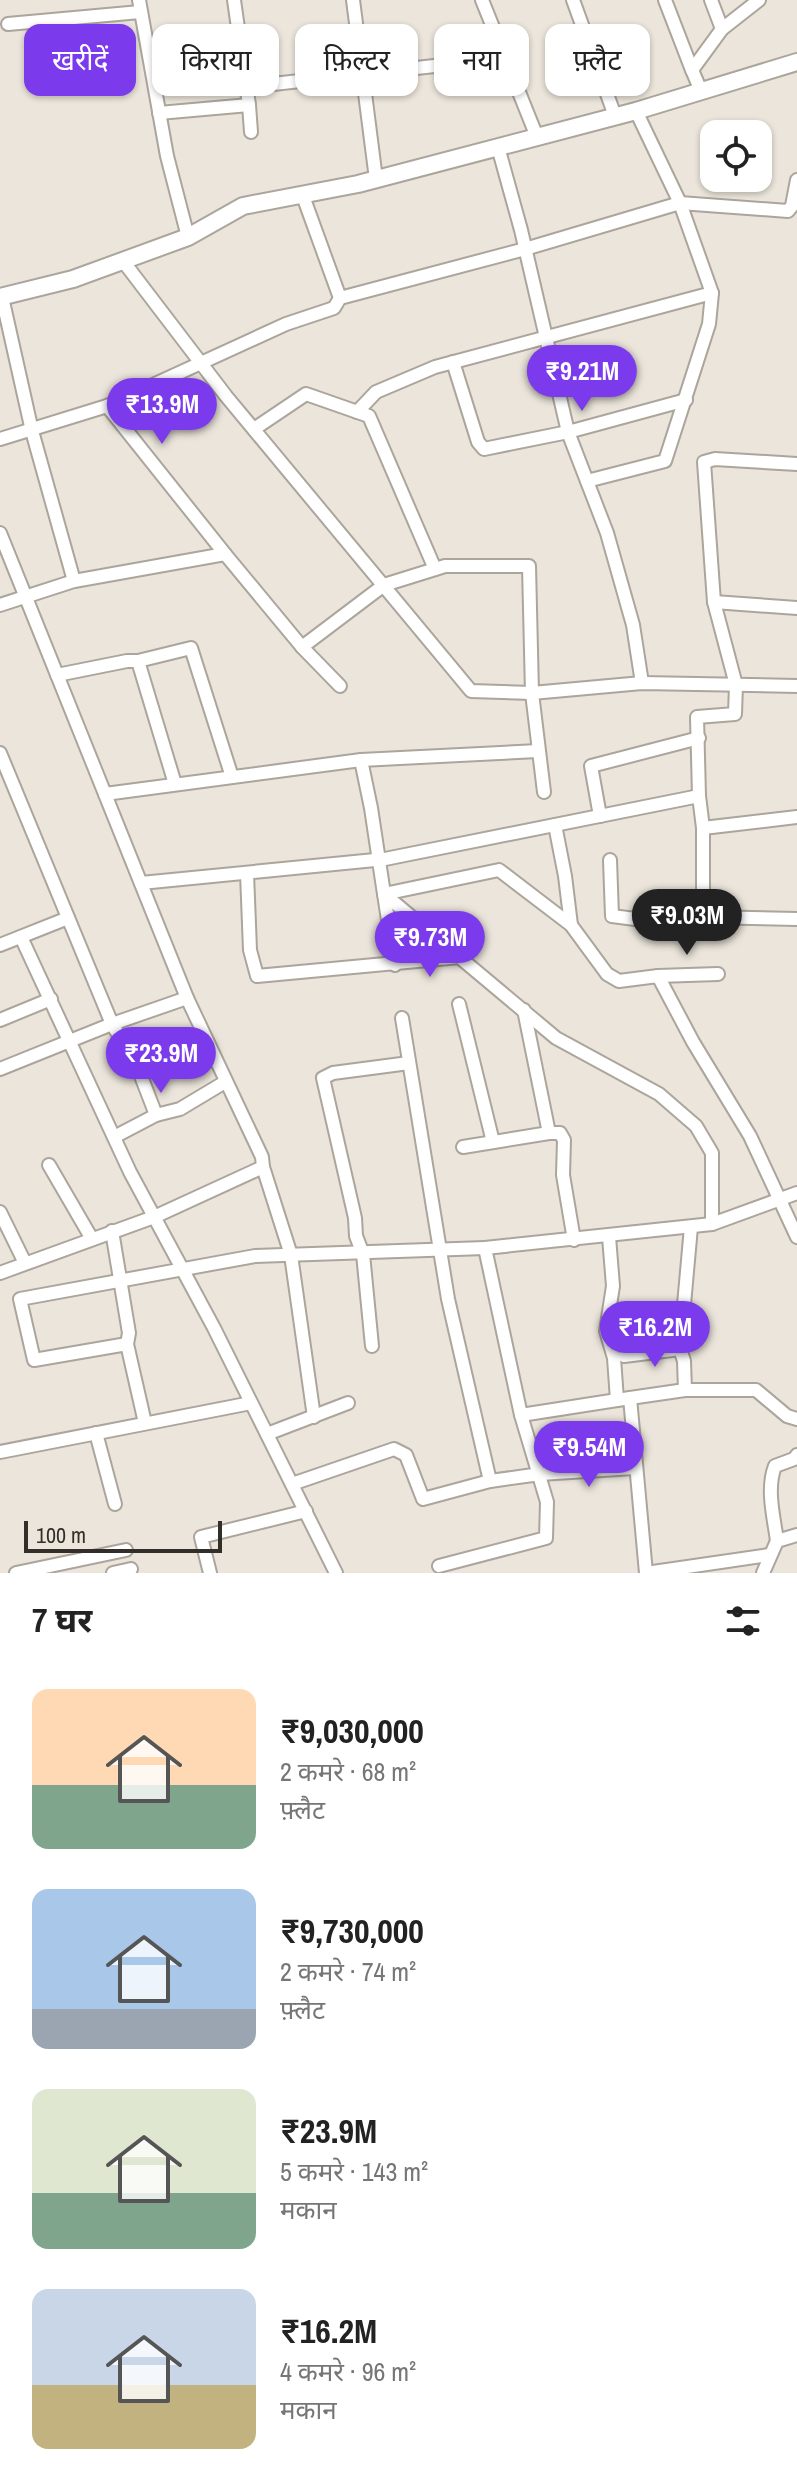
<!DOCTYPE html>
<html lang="hi">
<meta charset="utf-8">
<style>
:root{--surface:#fff;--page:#f2f2f2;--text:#222;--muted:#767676;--accent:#7c3aed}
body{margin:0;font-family:"Archivo Narrow","Noto Sans Devanagari",sans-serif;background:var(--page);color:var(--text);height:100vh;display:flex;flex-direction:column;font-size:30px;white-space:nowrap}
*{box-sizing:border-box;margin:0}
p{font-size:26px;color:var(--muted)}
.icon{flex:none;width:44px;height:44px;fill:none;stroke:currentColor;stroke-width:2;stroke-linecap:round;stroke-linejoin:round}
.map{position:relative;height:1573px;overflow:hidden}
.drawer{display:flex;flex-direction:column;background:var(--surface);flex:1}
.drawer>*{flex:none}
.top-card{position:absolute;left:24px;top:24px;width:750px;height:72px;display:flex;gap:16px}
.controls{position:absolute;left:700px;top:120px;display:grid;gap:16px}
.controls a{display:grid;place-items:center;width:72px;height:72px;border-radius:16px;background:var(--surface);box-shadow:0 2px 6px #0004;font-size:40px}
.scale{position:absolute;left:24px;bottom:20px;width:198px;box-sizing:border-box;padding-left:8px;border:4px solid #322f2b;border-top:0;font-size:22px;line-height:28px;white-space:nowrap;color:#322f2b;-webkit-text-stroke:6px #ebe5db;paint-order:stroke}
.price{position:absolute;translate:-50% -68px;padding:0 18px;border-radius:28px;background:var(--accent);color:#fff;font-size:26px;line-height:52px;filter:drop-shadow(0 2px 4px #0008)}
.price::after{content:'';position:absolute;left:50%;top:48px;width:24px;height:18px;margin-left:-12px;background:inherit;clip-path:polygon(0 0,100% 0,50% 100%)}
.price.on{background:#222;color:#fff}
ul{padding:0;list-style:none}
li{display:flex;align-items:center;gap:24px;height:200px;padding:0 32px}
li span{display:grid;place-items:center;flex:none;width:224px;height:160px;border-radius:16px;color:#555}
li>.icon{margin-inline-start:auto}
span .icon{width:96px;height:96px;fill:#fffc;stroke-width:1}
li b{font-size:34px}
h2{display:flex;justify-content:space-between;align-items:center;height:96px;padding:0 32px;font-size:34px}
.pill{padding:0 28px;border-radius:16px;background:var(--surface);box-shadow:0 2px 6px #0004;font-size:28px;line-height:72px}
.pill.on{background:var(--accent);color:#fff}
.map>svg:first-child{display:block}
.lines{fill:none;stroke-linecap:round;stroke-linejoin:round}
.minor-casing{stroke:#aba59c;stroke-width:16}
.tertiary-casing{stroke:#aba59c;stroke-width:20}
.minor{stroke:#fff;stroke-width:12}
.tertiary{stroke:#fff;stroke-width:16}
</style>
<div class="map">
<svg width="797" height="1573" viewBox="0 0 797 1573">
<rect width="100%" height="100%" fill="#ebe5db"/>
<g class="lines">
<g class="minor-casing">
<g id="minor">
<path d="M139,0L167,156L188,237"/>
<path d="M353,0L376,179"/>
<path d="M482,0L537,137"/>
<path d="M573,0L615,116"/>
<path d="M665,0L692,70"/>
<path d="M8,24L140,12"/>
<path d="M722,29L759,0"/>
<path d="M246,87L506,58"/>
<path d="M701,91L692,70L722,29L711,0"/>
<path d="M249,105L251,132"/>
<path d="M159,113L249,105L234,0"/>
<path d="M498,147L521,230L568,432L607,533L633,625L642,683"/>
<path d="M303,196L340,298"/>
<path d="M123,261L226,396L471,691L532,693L642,683L797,686"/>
<path d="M2,297L32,431L74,581"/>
<path d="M453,362L478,442L484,449L568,432L686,400"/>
<path d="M357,412L376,392L435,367L712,293L680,203L636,111"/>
<path d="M254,429L306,394L369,416L435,569"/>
<path d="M0,439L107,406"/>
<path d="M587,481L665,461L709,324L712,293"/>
<path d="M0,533L187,998L262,1157L263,1167L291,1255L314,1417"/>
<path d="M225,554L107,406L286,324L334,308L340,298L525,249L680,203L788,211L792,206L797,180"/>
<path d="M714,602L797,608"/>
<path d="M0,605L74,581L225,554L302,647L384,585L445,566H529L532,693L544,792"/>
<path d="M302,647L340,686"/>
<path d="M138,661L175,784"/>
<path d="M57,675L127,661H138L191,648L232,777"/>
<path d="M0,753L112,1024L187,998"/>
<path d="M361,760L371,808L384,894L556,1038L659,1094L696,1126L712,1153V1224"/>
<path d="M105,794L361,760L538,751"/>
<path d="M699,796L697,717L735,714L736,685L714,602L704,462L715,459L797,464"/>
<path d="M600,816L591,766L699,738"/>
<path d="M555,825L565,876L571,925"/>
<path d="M703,828V917L797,919"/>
<path d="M610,860L612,916L635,919L703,917"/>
<path d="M247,873L250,950L257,976L460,957"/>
<path d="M141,883L385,859L699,796L703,828L797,817"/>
<path d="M21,937L130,1172L214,1328L336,1573"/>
<path d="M0,945L68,918"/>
<path d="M395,965L384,894L499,870L571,925L607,974L619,981L658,976L693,1042L750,1136L797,1237"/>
<path d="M658,976L718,974"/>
<path d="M459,1004L493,1142"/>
<path d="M524,1010L549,1133"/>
<path d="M402,1018L448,1299L490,1481"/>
<path d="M0,1020L51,999"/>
<path d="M0,1069L112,1024L136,1063L156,1115"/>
<path d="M114,1137L156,1115L180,1109L225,1082"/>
<path d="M463,1147L549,1133H560L564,1140L563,1175L574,1240"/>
<path d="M49,1165L92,1239"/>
<path d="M0,1212L25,1263"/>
<path d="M112,1231L129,1333L127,1344L145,1423"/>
<path d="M609,1237L613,1286L606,1331L614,1358L617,1400"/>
<path d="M0,1273L154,1217L263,1167"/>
<path d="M127,1344L34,1360L20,1299L255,1256L485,1248"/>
<path d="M372,1346L363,1254L356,1236L355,1218L323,1078L333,1073L409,1063"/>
<path d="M624,1356L680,1349"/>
<path d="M685,1390L684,1361L680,1349L691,1227"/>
<path d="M630,1398L685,1390H756L787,1416L797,1419"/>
<path d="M96,1433L115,1504"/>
<path d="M267,1434L348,1403"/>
<path d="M0,1452L251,1403"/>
<path d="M292,1484L394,1449L406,1455L423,1499L490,1481L540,1474L634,1468"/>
<path d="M777,1541C774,1518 766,1489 775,1466L794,1459L797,1455"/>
<path d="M439,1566L546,1538L547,1502L521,1415"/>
<path d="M16,1573L126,1550"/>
<path d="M113,1573L131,1569"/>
<path d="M210,1573L201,1537L306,1511"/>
<path d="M646,1573L630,1398L521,1415L485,1248L712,1224L797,1193"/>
<path d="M646,1573L769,1555"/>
<path d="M763,1573L777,1541L797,1535"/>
</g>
</g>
<g class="tertiary-casing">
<path id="tertiary" d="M0,297L73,279L188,237L243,206L358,184L636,111L797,62"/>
</g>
<use href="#minor" class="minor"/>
<use href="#tertiary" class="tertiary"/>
</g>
</svg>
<div class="controls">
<a><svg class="icon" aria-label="locate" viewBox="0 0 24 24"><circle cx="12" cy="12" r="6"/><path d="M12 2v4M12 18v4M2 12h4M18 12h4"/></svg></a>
</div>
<div class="scale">100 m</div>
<b class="price" style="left:582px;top:413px">₹9.21M</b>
<b class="price" style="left:162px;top:446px">₹13.9M</b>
<b class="price on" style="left:687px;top:957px">₹9.03M</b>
<b class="price" style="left:430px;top:979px">₹9.73M</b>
<b class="price" style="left:161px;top:1095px">₹23.9M</b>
<b class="price" style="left:655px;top:1369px">₹16.2M</b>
<b class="price" style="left:589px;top:1489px">₹9.54M</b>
<div class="top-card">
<a class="pill on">खरीदें</a>
<a class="pill">किराया</a>
<a class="pill">फ़िल्टर</a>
<a class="pill">नया</a>
<a class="pill">फ़्लैट</a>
</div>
</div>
<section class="drawer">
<h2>7 घर<svg class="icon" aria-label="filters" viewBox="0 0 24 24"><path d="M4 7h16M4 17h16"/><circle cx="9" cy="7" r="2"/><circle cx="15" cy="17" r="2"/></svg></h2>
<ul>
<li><span style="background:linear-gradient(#ffd9b3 60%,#7fa58c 0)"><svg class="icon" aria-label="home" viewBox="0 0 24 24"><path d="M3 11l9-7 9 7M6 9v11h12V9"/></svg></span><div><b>₹9,030,000</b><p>2 कमरे · 68 m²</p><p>फ़्लैट</p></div></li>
<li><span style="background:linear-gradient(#a9c7e8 75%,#9aa5b1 0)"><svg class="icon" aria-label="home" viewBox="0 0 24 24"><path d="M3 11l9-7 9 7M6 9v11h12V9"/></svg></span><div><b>₹9,730,000</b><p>2 कमरे · 74 m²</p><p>फ़्लैट</p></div></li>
<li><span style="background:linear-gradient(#dfe7d0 65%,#7fa58c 0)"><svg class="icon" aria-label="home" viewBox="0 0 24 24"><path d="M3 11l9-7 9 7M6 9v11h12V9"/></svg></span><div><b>₹23.9M</b><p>5 कमरे · 143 m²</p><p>मकान</p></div></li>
<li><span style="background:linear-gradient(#c9d6e8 60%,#c2b280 0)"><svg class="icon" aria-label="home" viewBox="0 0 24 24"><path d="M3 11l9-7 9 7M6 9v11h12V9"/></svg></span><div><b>₹16.2M</b><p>4 कमरे · 96 m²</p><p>मकान</p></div></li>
</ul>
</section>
